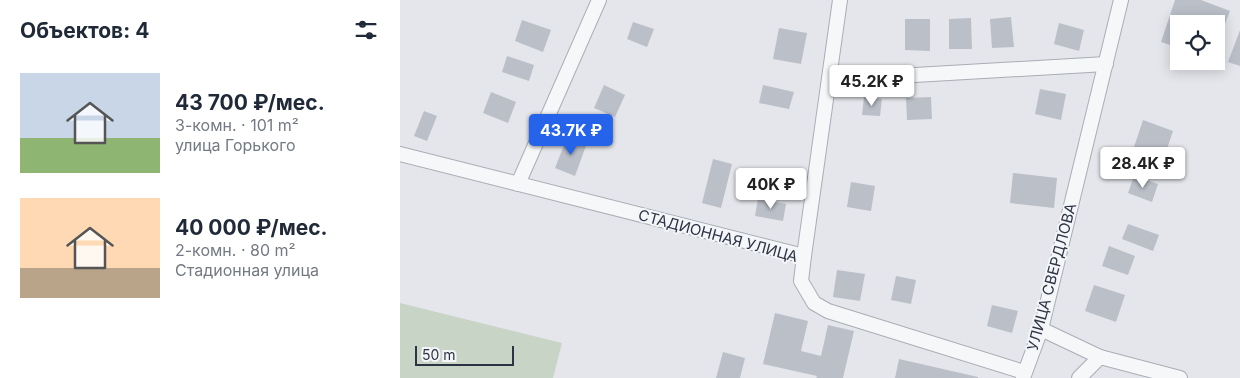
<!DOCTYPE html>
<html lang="ru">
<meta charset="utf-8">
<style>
:root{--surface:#fff;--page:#f6f6f7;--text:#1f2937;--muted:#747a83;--accent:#2563eb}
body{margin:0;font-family:Inter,sans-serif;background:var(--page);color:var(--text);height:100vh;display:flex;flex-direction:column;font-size:19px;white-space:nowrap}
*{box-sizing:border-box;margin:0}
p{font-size:16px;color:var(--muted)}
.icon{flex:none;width:28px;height:28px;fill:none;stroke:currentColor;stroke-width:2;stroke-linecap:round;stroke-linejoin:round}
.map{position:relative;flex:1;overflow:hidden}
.panel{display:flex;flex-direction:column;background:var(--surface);width:400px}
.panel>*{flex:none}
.tools{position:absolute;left:770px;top:15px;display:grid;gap:10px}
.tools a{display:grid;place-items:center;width:55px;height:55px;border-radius:0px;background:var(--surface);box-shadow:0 2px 12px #0003;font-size:25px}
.scale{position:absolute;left:15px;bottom:12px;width:99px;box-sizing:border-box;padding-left:5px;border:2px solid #2c3343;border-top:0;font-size:14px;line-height:18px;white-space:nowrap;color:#2c3343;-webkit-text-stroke:4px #f4f5f8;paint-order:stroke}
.price{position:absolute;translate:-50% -42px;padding:0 11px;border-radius:5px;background:#fff;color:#222;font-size:16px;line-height:32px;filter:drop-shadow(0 1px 2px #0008)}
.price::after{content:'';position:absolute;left:50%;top:30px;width:15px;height:11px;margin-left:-8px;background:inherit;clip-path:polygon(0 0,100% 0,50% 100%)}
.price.active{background:var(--accent);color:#fff}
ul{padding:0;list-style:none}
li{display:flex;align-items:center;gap:15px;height:125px;padding:0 20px}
li span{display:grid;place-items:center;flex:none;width:140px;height:100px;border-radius:0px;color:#555}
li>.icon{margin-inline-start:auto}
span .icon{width:60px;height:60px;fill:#fffc;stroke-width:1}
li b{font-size:21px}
h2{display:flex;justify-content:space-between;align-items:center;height:60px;padding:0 20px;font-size:21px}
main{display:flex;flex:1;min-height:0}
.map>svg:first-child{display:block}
.green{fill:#c8d4c5}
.building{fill:#bbbfc8}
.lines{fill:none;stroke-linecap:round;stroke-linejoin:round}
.minor-casing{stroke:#a9adb5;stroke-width:16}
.minor{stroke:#f6f7f9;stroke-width:14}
.labels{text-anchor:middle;stroke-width:4;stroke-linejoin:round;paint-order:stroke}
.street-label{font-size:15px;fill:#2c3343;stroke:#f4f5f8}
</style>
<main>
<section class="panel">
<h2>Объектов: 4<svg class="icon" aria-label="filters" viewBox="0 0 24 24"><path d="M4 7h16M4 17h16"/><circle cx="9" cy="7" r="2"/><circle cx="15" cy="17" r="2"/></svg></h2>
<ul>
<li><span style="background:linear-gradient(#c9d6e8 65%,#8fb573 0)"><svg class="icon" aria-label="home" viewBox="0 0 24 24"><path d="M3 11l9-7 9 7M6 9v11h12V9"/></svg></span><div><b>43 700 ₽/мес.</b><p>3-комн. · 101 m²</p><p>улица Горького</p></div></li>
<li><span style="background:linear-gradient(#ffd9b3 70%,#b9a48a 0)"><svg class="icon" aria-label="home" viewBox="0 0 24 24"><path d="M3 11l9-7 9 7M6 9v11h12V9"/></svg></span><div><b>40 000 ₽/мес.</b><p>2-комн. · 80 m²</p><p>Стадионная улица</p></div></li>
</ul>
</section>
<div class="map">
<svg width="840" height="378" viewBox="0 0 840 378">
<rect width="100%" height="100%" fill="#e4e6eb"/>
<path class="green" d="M0,303L162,343L153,378H0Z"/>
<g class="building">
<path d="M775,0H801L830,11L816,48V24H779V48L761,42Z"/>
<path d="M611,17L614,47L592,48L590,19Z"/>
<path d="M571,18L572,49H549V19Z"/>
<path d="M505,19H530V51L505,50Z"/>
<path d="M122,20L151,30L143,52L115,41Z"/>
<path d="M233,22L254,29L247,47L227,39Z"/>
<path d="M659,23L684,30L679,51L654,44Z"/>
<path d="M379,28L407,33L401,64L373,59Z"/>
<path d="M840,30V66L828,62Z"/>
<path d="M107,56L134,65L129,81L102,72Z"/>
<path d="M204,85L225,95L215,117L194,108Z"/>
<path d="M363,85L394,92L389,109L359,103Z"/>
<path d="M640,89L666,94L661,120L635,114Z"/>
<path d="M91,92L116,102L108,123L83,113Z"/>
<path d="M464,97L482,99L480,116L462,115Z"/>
<path d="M531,97L532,119L507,120L506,98Z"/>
<path d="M24,111L37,116L27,141L14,136Z"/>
<path d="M743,120L773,131L764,158L734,147Z"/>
<path d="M168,135L187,143L175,176L155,168Z"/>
<path d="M313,159L332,164L321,208L302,203Z"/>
<path d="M613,173L657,178L654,208L610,203Z"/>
<path d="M734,176L758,184L752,202L728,193Z"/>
<path d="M451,182L475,186L471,211L447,207Z"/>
<path d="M358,199L386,204L383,221L355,216Z"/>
<path d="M728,224L759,235L753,251L722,239Z"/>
<path d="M709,246L735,256L728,275L702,266Z"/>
<path d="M437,270L465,274L460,301L433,297Z"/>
<path d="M496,276L516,280L511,304L491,300Z"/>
<path d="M694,285L725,295L716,322L685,311Z"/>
<path d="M592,305L618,311L612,333L587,326Z"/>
<path d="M375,313L408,321L401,351L421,356L428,325L454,331L443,378H416L417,376L363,364Z"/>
<path d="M323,352L345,358L340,378H316Z"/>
<path d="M499,359L578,377V378H495Z"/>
</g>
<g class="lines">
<g class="minor-casing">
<g id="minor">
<path d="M429,80L706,64"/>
<path d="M0,154L404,256L401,281L414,303L428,311L624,372"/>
<path d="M118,184L199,0"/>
<path d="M404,256L440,0"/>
<path d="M641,329L700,357L780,378"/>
<path d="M623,378L641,329L721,0"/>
<path d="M679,378L700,357"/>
</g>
</g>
<use href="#minor" class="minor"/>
</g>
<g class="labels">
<g class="street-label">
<text transform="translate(318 236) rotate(15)" y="5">СТАДИОННАЯ УЛИЦА</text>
<text transform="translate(652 277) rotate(-75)" y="5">УЛИЦА СВЕРДЛОВА</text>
</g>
</g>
</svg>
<div class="tools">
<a><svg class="icon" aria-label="locate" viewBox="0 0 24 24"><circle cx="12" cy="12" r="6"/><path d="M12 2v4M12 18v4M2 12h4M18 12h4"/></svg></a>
</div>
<div class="scale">50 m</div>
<b class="price" style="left:472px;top:107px">45.2K ₽</b>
<b class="price active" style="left:171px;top:156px">43.7K ₽</b>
<b class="price" style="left:743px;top:189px">28.4K ₽</b>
<b class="price" style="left:371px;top:210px">40K ₽</b>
</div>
</main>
